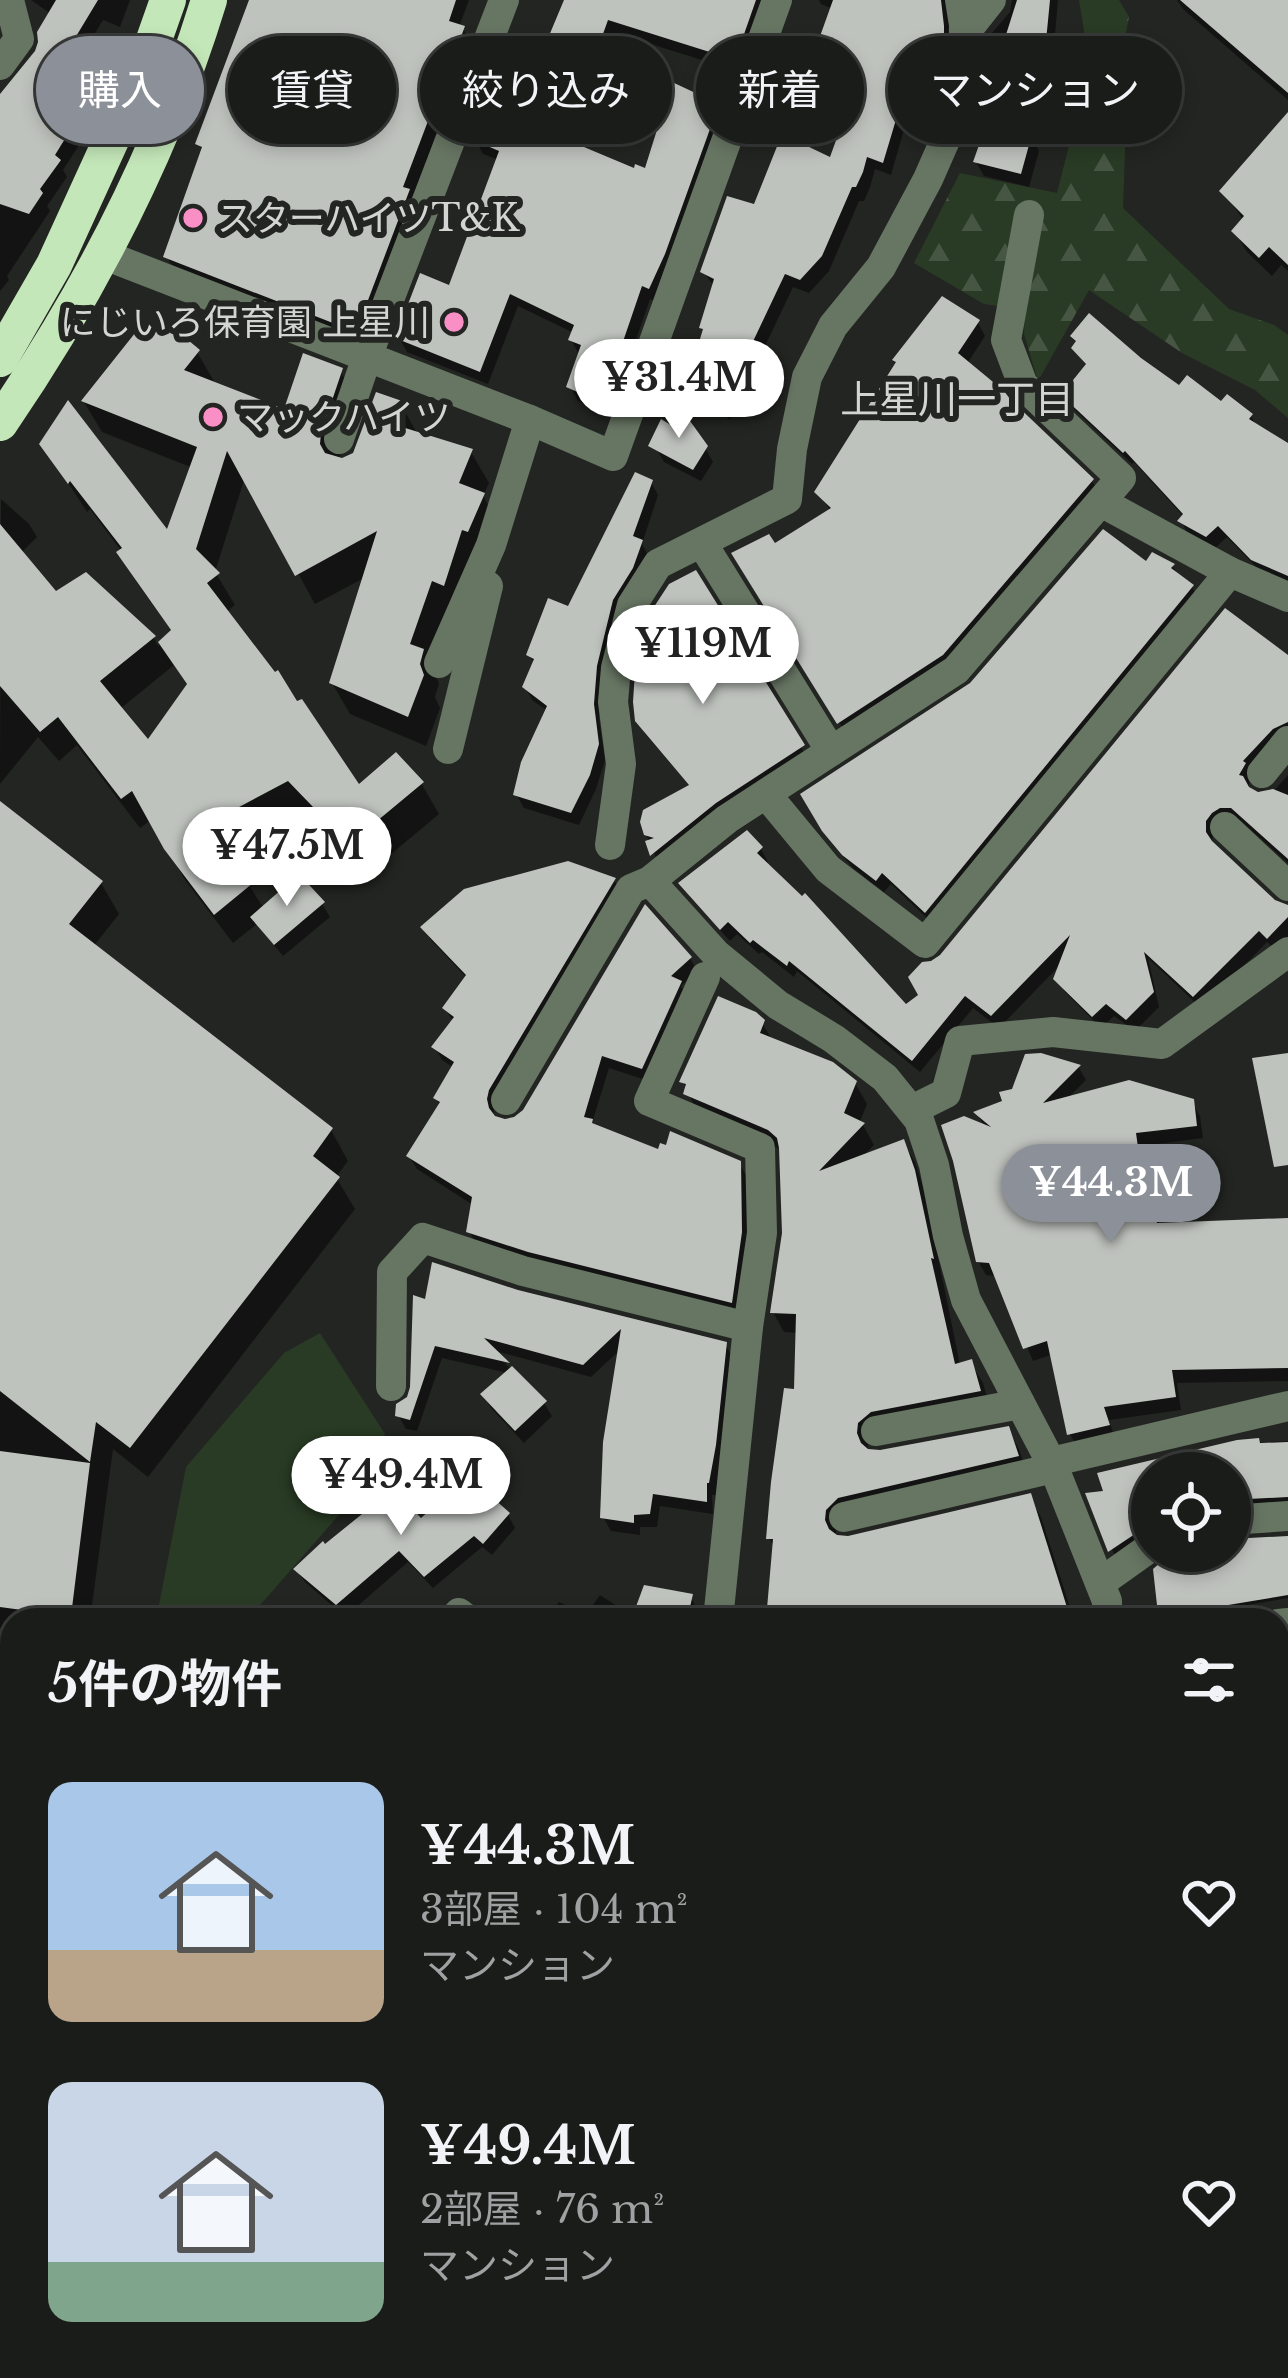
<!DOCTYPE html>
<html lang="ja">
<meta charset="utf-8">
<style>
:root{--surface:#1a1c1a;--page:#232523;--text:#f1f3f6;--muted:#9fa1a2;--line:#383a39;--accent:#8c9099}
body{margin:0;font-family:"Libre Baskerville","Noto Sans JP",serif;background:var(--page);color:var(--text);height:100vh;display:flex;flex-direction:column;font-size:45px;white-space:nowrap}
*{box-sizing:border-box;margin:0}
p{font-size:39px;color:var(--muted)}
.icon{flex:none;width:66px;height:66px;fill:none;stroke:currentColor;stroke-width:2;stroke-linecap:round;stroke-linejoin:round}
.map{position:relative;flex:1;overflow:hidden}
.details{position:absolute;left:0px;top:1608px;width:1290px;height:771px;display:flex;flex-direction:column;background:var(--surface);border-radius:36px 36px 0 0;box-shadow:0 6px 18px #0003,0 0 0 3px var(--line)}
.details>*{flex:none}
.banner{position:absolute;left:36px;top:36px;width:1218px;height:108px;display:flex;gap:24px}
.buttons{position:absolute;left:1131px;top:1452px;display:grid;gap:24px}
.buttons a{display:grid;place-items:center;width:120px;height:120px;border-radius:50%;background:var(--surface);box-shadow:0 6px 18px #0003,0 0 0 3px var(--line);font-size:60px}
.price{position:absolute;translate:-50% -102px;padding:0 27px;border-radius:42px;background:#fff;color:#222;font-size:39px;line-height:78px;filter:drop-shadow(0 3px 6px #0008)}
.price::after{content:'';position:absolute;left:50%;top:72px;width:36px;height:27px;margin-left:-18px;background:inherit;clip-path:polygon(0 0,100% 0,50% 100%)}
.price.selected{background:var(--accent);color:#fff}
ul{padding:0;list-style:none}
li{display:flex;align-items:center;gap:36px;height:300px;padding:0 48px}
li span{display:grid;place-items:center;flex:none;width:336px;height:240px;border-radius:24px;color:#555}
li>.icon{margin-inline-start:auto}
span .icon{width:144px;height:144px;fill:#fffc;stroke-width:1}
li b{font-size:51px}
h2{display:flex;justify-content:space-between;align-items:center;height:144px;padding:0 48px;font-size:51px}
.tag{padding:0 42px;border-radius:54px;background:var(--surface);box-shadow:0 6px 18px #0003,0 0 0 3px var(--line);font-size:42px;line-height:108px}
.tag.selected{background:var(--accent);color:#fff}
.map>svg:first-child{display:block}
.green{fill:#293b24}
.forest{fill:url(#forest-firs)}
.shadow{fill:#0007;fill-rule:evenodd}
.building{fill:#bfc3be}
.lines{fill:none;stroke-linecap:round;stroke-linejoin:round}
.minor{stroke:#677563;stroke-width:30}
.highway{stroke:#c4e7b9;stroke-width:36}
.poi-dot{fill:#fa8fc6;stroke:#232522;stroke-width:4.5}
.labels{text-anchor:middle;stroke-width:12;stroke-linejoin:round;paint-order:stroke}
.poi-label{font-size:36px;fill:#d3d5d2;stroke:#232522;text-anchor:start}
.neighbourhood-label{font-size:39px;fill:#d3d5d2;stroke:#232522}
</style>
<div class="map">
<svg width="1288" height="2378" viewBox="0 0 1288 2378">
<defs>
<pattern id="forest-firs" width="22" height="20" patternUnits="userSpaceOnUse" patternTransform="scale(3)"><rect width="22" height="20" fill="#293b24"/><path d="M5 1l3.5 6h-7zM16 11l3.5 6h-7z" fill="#475643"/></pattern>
</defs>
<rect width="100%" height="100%" fill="#232522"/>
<g class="green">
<path d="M320,1333L385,1434L359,1492L247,1620H156L186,1467L284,1353Z"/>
<path d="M12,1771V2078L0,2091V1774Z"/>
</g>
<path class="forest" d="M1079,0H1119L1129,17L1115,89L1126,119L1123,208L1229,309L1274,325L1288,335V418L1255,390L1182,353L1089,290L1038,381L1024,334L1025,310L984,304L914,263L960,173L1057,193L1084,87V30Z"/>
<g class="shadow">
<path d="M31,0H130L120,27L103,20L71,73L89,84L98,99L79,133L83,139L63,170L67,177L47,206L50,211L7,276L9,280L0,291V97L38,51L51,14Z"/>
<path d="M256,0H469L459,27L463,29L471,43L443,137L436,134L364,344L175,271L167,257L203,152L199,144Z"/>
<path d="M584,0H761L766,9L743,73L616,33L607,57L614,69L582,149L636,172H647L717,107L725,121L657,302L650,299L623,377L624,380L613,417L578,401L570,386L580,356L571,340L574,333L518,306L488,384L407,352L399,338L451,289L499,160L483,154L475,139L517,121Z"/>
<path d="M819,0H955L947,109L929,103L921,131L905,126L891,175L875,169L870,187L864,201H859L829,271L809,293L793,287L730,420L700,394L692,378L705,334L702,328L715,288L703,271L755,208L832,161L851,106L815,95L807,81L833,9L821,4Z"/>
<path d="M1012,0H1058L1053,57L1036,145L1039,151L1029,187L984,176L976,162L988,123L979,108L986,84V40L1010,12Z"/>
<path d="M1177,0H1288V100L1183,9Z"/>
<path d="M1288,116V271L1281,265L1272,276L1247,252L1235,232L1244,221L1223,191Z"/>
<path d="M978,323L985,336L967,364L1092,481L1099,494L950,668L847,735L735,554L774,547L831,512L821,495L898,364Z"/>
<path d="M150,338L197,352L215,383L286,413L340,371L358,401L338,461H345L360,448L400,403L418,435L471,452L489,483L483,496L500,526L430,666L439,683L435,697L440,708L426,746L350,714L332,683L366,577L315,604L245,477L215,572L235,605L226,612L358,789L421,783L439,814L390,855L378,844L358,863L308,810L228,852L264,909L322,904L330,917L283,956L257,924L233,943L185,880L151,820L140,828L77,745L59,761L38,737L0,784L1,499L29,524L37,537L21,553L55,595L154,638L158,646L173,633L138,584L120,553L122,552L90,509L87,512L43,444L168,535L193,468L102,432L84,402ZM174,665L189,687L148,744L120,709Z"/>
<path d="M1074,349L1251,416L1258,428L1288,447V584L1262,573L1227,537L1214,549L1188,534L1181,521L1184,517L1134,462L1132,464L1073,408L1065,395L1087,367Z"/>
<path d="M656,448H705L713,462L701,481L664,462Z"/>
<path d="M651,482L658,495L642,544L648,555L603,681L599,719L605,760L596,789L579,825L524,808L516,794L548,711L533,701L525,687L535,664L529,655L570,610Z"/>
<path d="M1153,556L1173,567L1180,578L1192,587L1199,600L933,924L891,884L884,892L853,868L833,845L804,795L1146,565Z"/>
<path d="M695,574L809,760L660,867L646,834L691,787L646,735L638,720Z"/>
<path d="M1288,658V736L1253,774L1249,784V791L1272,793L1288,775V863L1241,821H1229L1217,828L1212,839L1214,848L1274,904L1288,907V937L1276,950L1267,942L1202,1009L1148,958L1159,1007L1135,1031L1114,1016L1101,1028L1065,992L1057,978L1063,962L999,1028L973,1008L920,1072L797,971L794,977L762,952L759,954L737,934L730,941L690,897L682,884L761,849L768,862L766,865L905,1008L922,996L932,964Z"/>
<path d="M0,805L101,883L119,914L93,947L331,1130L348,1161L336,1177L355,1209L148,1477L113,1449L90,1620H12V1700L10,1711L2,1710L0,1720Z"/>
<path d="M614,880L621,893L495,1104L493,1117L516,1120L690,958L697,971L681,986L687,996L649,1081L609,1068L592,1123L595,1128L659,1152L739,1163L747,1177L748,1247L738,1315L477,1245L469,1231L473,1205L417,1169L409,1156L441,1107L436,1098L454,1068L442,1060L435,1047L454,1023L445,1008L467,978L431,940L423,927Z"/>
<path d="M760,1020L773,1041L855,1083L867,1104L859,1124L863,1125L874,1145L861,1158L903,1142L915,1162L925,1193L960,1365L971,1363L983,1383L991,1411L883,1432L868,1444L867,1452L880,1453L1008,1429L1019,1449L1028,1476L850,1518L836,1531L835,1538L849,1539L1029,1497L1041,1517L1074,1620H769L775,1549L769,1538L797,1393L799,1333L784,1332L773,1312L784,1233L783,1150L698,1114L683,1081Z"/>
<path d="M1040,1056L1079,1068L1086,1080L1067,1099L1192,1102L1200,1116L1203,1138L1141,1146L1150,1206L1160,1225L1288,1222V1381L1177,1383L1181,1410L1109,1420L1115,1439L1077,1447L1070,1434L1053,1354L1033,1361L997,1276L986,1275L978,1261L986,1128L977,1114L1006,1103Z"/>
<path d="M517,1293L725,1344L733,1358L716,1495H712L713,1514L660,1506L657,1527H640V1535L611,1531L603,1517L621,1349L591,1377L492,1350L544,1403L552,1416L524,1443L491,1408L483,1395L508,1373L442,1358L417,1431L406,1429L398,1415L410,1399L427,1303Z"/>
<path d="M1288,1441V1510L1230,1516V1473H1152V1542L1118,1563L1089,1495L1107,1493L1101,1476L1238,1443Z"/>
<path d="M508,1515L515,1528L492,1555L482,1547L433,1588L408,1562L345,1617L305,1582L297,1570L421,1523Z"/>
<path d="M1288,1538V1598L1168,1619L1160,1606L1156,1570L1173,1554V1551H1230V1542Z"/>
<path d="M600,1595L635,1618L691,1597L702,1620H548L559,1602L586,1615Z"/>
<path d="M1288,1660V1841L1278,1843V1661Z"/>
<path d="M1278,2042L1288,2047V2099L1278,2095Z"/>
<path d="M1282,2168L1288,2178V2378H1185L1161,2367H1278V2169Z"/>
<path d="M12,2185V2239L0,2208V2188Z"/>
<path d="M106,2367H262L264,2378H107Z"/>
<path d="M367,2367H371L377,2378H341Z"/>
<path d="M501,2367H867L864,2378H527Z"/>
<path d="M916,2367H1144L1130,2378H930Z"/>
</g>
<g class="building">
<path d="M56,0H98L60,63L91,81L71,118L76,121L55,155L61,160L40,189L43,193L29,214L0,204V94L35,51L38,42L37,32Z"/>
<path d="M249,0H456L449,21L465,26L453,59L460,61L435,124L428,121L403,187L410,189L356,332L163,257L202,147L195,144Z"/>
<path d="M564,0H756L735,60L608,20L598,48L608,52L572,142L634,168L635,164L645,168L672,82L719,104L665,254L649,289L642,286L616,362L618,363L605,404L566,387L581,345L568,340L574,325L510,294L480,372L395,338L420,273L449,285L499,151L471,139L484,107L515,117Z"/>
<path d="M833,0H941L944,26V80L939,96L922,90L914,118L898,113L883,163L867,157L863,172L856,187H852L822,256L800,280L785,274L721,409L688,379L703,329L699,328L714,279L700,272L727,196L754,204L782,134L830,157L852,96L804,81Z"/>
<path d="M1017,0H1050L1046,41L1028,132L1032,134L1021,174L973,162L990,114L978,110L995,40L1004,41Z"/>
<path d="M1180,0H1288V93Z"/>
<path d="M1288,112V265L1269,247L1259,258L1231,231L1244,216L1219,191Z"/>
<path d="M942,296L980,320L958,353L1004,391L1010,399L1094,479L943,655L837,724L731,553L769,534L775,543L831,508L814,492L896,362L892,360Z"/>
<path d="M1089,313L1141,358L1179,385L1187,375L1221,401L1227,394L1253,414L1249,419L1288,443V576L1251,560L1218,526L1206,537L1177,521L1183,514L1125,451L1123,453L1061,395L1086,364L1071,348L1076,341L1070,336Z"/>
<path d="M164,320L200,350L184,370L284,409L303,353L343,368L321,433L320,444L325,453L342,458L353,453L376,392L402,401L396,416L405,418L402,427L473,449L459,483L485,493L468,532L462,530L444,586L432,581L410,644L424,649L420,664L424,675L408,717L329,683L377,531L295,576L227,451L196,549L220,573L207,583L275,672L278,670L297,701L302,699L359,784L396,752L424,782L371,826L359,815L339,834L288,781L211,822L253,883L214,915L164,849L132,791L121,799L58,717L40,732L0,686V524L56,591L86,572L156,636L100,681L148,739L187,684L158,642L171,630L116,552L122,548L70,481L68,484L39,444L68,400L167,529L197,447L81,401L143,323L151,333Z"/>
<path d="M680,407L708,446L693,470L648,446L661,419L674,427Z"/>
<path d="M635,472L653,480L633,536L643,540L633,568L613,600L597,666L594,704L599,744L590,775L571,813L513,795L521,762L547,706L522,687L534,659L526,655L548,598L568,606Z"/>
<path d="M1103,529L1146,561L1152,552L1175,564L1171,568L1194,585L925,913L882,873L876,881L842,855L822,831L800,794L970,683Z"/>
<path d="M696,570L805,745L716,803L650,856L645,841L654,838L644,835L640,822L643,810L689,785L635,721L633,702L635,671L650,613L669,584Z"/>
<path d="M1225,608L1288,655V722L1273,729L1243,761L1246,763L1239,775L1243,776L1249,787L1258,792L1273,789L1288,795V859L1231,808H1220L1212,813L1206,821V832L1212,841L1275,900L1288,905V917L1267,939L1259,931L1193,997L1144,952L1154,992L1126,1020L1106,1004L1092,1017L1053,979L1070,935L991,1016L965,996L912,1061L789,961L787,966L753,940L750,943L728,922L720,930L678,883L747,830L763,847L757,853L802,896L805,893L906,1004L918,995L908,977L922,962L931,961L940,955Z"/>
<path d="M0,801L103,881L69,924L333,1128L313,1156L340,1177L130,1448L96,1422L90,1462L0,1391Z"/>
<path d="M568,861L616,878L489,1090L487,1099L489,1108L495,1116L505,1119L514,1117L523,1110L645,904L692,957L671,976L682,981L642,1069L602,1056L584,1117L593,1119L592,1123L658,1149L660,1143L666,1145L670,1131L741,1161L742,1232L732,1303L528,1252L466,1232L472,1197L406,1156L440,1102L433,1098L454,1062L431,1047L454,1017L442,1008L466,975L420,927L464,889Z"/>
<path d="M299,874L325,902L274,945L250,917Z"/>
<path d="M718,996L756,1012L765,1020L760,1033L833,1062L857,1081L844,1113L865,1123L819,1171L904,1139L915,1170L934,1259L931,1258L955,1364L972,1359L981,1391L871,1412L858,1423L857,1433L861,1443L868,1449L880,1450L1009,1426L1019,1456L838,1498L826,1510L825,1520L829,1529L837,1535L848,1536L1031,1493L1071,1620H766L773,1539H766L771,1482L784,1388L794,1389L796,1314L770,1313L782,1233L779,1148L777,1138L768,1130L683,1094L686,1084L679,1082Z"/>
<path d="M1041,1053L1081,1065L1043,1103L1129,1080L1194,1099L1197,1126L1136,1133L1146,1204L1153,1203L1157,1223L1288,1218V1368L1172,1370L1176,1397L1104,1407L1110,1425L1067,1435L1047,1341L1023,1349L989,1263L976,1262L953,1161L941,1125L964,1116L991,1127L973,1112L1002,1101L999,1092L1012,1089L1025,1054Z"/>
<path d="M1288,1053V1165L1274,1167L1252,1058Z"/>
<path d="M432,1262L518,1290L727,1342L716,1445L709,1483H707V1502L653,1494L650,1514L634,1515V1523L600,1518L603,1442L621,1329L583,1365L484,1338L510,1363L435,1346L410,1420L395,1416L396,1404L407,1397L410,1387L413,1295L425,1299Z"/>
<path d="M512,1366L547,1401L515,1431L480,1394Z"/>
<path d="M1259,1438L1260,1443L1288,1442V1497L1230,1500V1473H1152V1527L1141,1530L1108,1552L1085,1493L1103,1491L1097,1473L1237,1440Z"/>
<path d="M0,1451L90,1463L72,1608L60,1607L59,1615L0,1607Z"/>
<path d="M468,1476L510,1513L483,1544L474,1536L424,1577L399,1551L336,1605L293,1569L323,1541L325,1544L393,1489L421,1518Z"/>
<path d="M1288,1536V1595L1198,1610L1158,1614L1153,1569L1168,1556L1230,1551V1539Z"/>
<path d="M644,1585L693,1594L687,1620H631Z"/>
</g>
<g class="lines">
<g class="minor">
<path d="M964,25L972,24L991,0"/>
<path d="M0,65L19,39L9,0"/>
<path d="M102,254L530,420L613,456L777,0"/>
<path d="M339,439L367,357L504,0"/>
<path d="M1101,502L1230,572L1288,597"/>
<path d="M702,543L831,751"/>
<path d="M439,663L491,545L530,420"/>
<path d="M448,749L488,586"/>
<path d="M1262,773L1288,741"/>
<path d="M766,794L828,869L925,943L1230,572"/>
<path d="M1225,827L1288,886"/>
<path d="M610,845L621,764L613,702L616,668L632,605L658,564L787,499L792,449L807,377L833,326L881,267L928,179L950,129L963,83L964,25L960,0"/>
<path d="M650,881L716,954L778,1005L834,1039L885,1078L919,1120L934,1165L948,1236L966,1300L1054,1468L1107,1601V1620"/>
<path d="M705,977L649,1101L760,1148L762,1233L748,1327L718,1620"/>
<path d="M506,1100L631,889L650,881L727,819L956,670L1121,478L1023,385L1006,340L1029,215"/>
<path d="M912,1110L946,1093L960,1041L1053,1032L1162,1044L1288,952"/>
<path d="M391,1386L392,1272L423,1238L523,1271L748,1327"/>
<path d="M876,1431L1020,1404"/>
<path d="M1051,1462L1288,1406"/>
<path d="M844,1517L1054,1468"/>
<path d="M1230,1520L1288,1516"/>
<path d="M1100,1583L1152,1546"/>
<path d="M453,1620L459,1613L468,1620"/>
<path d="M1278,1624L1288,1623"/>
<path d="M1278,1848L1288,1847"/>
<path d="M1278,1943L1281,1947"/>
<path d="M1278,2138L1288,2137"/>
<path d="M0,2167L6,2157L2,2109L12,2098"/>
<path d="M0,2261H12"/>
<path d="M483,2367L505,2378"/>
<path d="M894,2367L906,2378"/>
<path d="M1139,2367L1163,2378"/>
</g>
<g class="highway">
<path d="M0,359L54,265L144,68L168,0"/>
<path d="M0,423C89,293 163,151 209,0"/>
</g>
</g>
<g class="poi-dot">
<circle cx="193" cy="218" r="12"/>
<circle cx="454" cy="322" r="12"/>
<circle cx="213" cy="417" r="12"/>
</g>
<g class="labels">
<g class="poi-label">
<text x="217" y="231">スターハイツT&amp;K</text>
<text x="430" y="335" text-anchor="end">にじいろ保育園 上星川</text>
<text x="237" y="430">マックハイツ</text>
</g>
<g class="neighbourhood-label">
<text x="957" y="413">上星川一丁目</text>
</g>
</g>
</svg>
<div class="buttons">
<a><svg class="icon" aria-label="locate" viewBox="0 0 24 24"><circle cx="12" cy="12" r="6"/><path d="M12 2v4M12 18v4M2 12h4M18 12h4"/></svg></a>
</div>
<b class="price" style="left:679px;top:441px">¥31.4M</b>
<b class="price" style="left:703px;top:707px">¥119M</b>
<b class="price" style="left:287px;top:909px">¥47.5M</b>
<b class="price selected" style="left:1111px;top:1246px">¥44.3M</b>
<b class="price" style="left:401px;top:1538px">¥49.4M</b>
<div class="banner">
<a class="tag selected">購入</a>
<a class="tag">賃貸</a>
<a class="tag">絞り込み</a>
<a class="tag">新着</a>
<a class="tag">マンション</a>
</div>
<section class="details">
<h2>5件の物件<svg class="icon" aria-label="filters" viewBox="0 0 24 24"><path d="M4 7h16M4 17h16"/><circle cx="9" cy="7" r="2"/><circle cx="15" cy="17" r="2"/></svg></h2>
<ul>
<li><span style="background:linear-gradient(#a9c7e8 70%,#b9a48a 0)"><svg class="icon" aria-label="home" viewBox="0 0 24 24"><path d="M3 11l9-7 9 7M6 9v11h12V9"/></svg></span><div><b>¥44.3M</b><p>3部屋 · 104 m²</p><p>マンション</p></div><svg class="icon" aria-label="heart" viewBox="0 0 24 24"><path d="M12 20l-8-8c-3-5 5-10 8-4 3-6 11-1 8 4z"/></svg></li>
<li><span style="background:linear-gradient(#c9d6e8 75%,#7fa58c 0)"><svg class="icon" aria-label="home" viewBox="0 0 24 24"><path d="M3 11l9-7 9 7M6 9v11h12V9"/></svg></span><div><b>¥49.4M</b><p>2部屋 · 76 m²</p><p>マンション</p></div><svg class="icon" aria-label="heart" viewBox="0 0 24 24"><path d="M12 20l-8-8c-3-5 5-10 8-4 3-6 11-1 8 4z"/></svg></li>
</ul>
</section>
</div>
